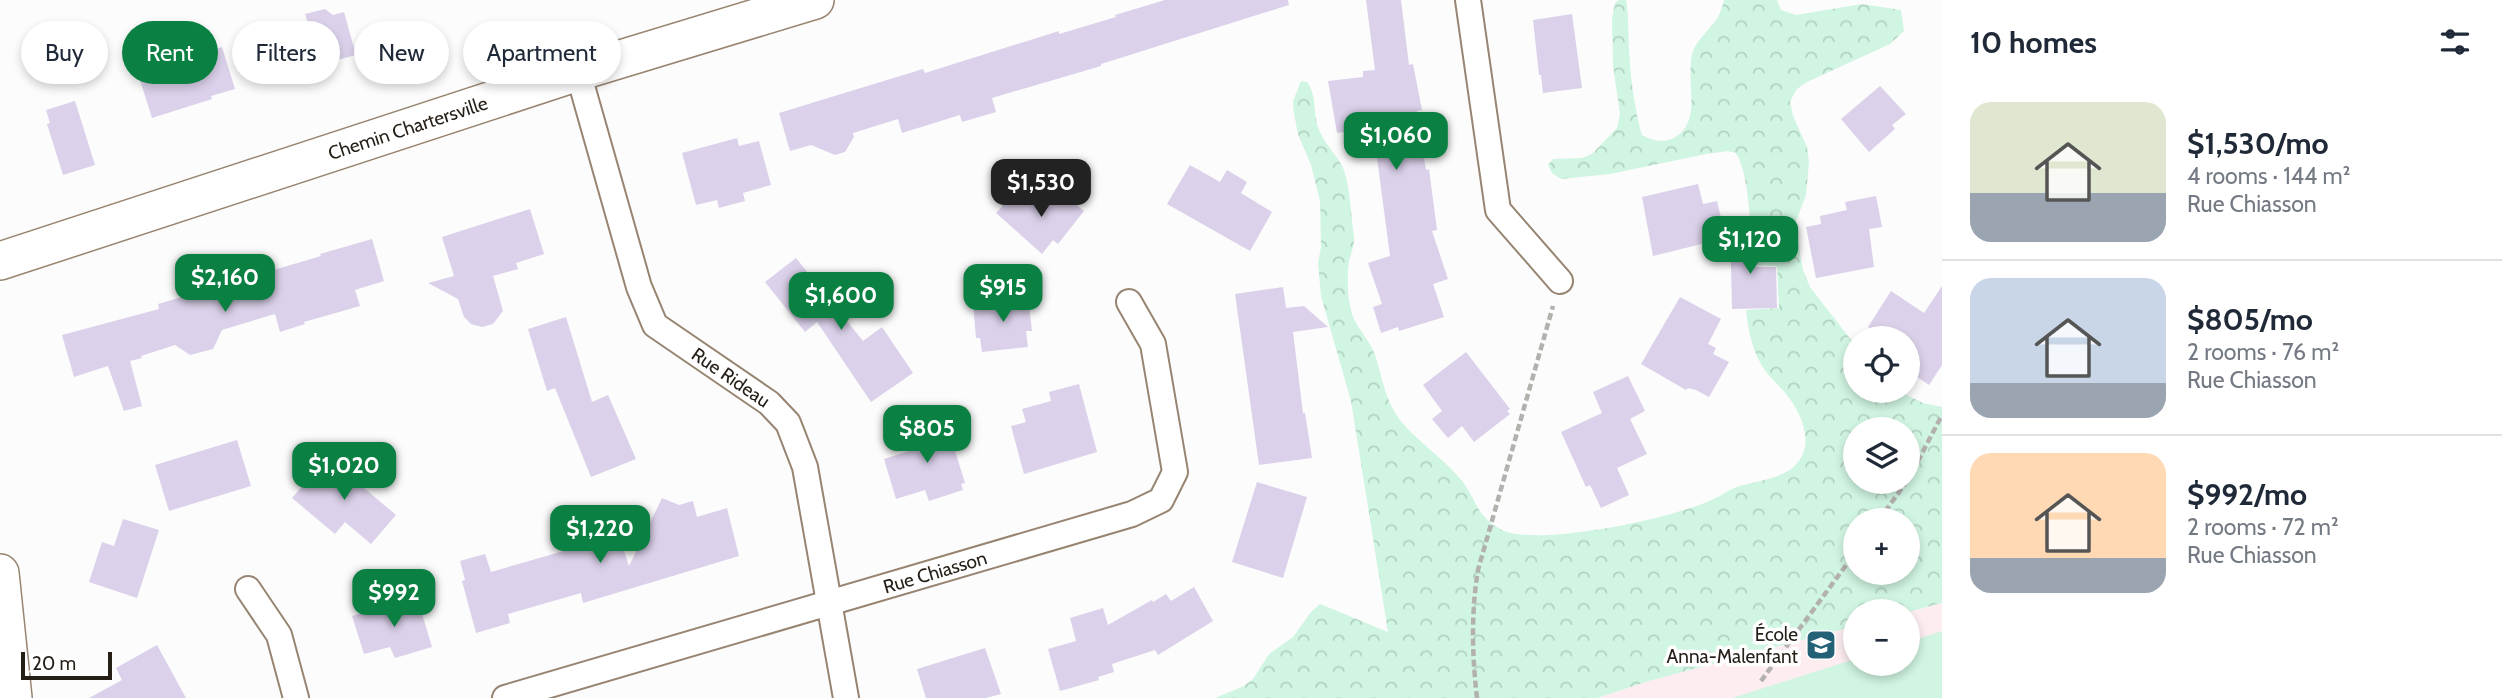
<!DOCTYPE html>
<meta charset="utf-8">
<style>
:root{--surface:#fff;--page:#f2f2f3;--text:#1f2937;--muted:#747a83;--line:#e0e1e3;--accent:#0b8043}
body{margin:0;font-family:Cabin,sans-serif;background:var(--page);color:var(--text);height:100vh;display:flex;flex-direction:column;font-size:26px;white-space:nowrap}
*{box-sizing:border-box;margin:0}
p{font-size:23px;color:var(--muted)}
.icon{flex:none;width:38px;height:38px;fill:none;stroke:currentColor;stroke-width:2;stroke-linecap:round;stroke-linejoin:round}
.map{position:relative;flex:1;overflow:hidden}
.panel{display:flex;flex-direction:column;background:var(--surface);width:560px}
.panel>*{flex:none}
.hud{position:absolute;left:21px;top:21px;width:665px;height:63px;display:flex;gap:14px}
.buttons{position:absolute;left:1843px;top:326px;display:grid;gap:14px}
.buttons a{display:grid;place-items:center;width:77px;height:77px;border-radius:50%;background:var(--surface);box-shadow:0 4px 10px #0003;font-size:35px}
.scale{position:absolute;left:21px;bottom:18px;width:91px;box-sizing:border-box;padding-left:7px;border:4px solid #261f17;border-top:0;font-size:19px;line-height:24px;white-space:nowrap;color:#261f17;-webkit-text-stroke:5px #fff;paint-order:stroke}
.price{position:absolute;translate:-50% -60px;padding:0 16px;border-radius:14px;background:var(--accent);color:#fff;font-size:23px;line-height:46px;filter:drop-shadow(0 2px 4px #0008)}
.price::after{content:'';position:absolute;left:50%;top:42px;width:21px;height:16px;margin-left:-10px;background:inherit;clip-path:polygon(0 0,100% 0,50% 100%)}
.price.active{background:#222;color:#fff}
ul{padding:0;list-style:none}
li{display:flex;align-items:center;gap:21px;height:175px;padding:0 28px}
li+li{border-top:2px solid var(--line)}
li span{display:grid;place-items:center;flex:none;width:196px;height:140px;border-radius:21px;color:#555}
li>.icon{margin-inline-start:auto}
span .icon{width:84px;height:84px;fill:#fffc;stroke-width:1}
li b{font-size:30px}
h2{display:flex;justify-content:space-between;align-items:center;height:84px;padding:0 28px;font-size:30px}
.tag{padding:0 24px;border-radius:32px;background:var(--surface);box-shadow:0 4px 10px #0003;font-size:24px;line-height:63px}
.tag.active{background:var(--accent);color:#fff}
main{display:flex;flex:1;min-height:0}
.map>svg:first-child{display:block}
.education{fill:#fdedf0}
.grass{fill:#d0f5e2}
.forest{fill:url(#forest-crowns);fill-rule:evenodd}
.building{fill:#dbd1ea}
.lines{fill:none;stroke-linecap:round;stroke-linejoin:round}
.street-casing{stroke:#978471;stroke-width:28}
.secondary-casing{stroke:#978471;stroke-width:40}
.path{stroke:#b3b1ae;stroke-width:4.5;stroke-dasharray:7 3.5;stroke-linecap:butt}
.street{stroke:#fff;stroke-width:24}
.secondary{stroke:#fff;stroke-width:37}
.labels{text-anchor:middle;stroke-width:7;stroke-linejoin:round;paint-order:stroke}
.street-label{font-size:19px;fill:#261f17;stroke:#fff}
.poi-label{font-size:19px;fill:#261f17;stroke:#fff;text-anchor:end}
</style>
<main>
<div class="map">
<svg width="1942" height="698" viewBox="0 0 1942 698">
<defs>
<pattern id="forest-crowns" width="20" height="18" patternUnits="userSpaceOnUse" patternTransform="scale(1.75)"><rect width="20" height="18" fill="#d0f5e2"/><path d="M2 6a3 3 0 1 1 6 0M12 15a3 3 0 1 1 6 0" fill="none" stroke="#b2d2c1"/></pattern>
</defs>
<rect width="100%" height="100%" fill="#fcfcfc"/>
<path class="education" d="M1942,603V698H1597L1649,681L1855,626V663H1908V612Z"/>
<path class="grass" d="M1942,631V698H1732L1855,659V663H1908V642Z"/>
<path class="forest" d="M1619,0H1626C1629,16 1628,33 1629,49C1630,74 1635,112 1642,135C1653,141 1662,143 1674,138C1704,122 1684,79 1693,51C1697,40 1709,30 1716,20C1720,15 1722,7 1724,0H1777L1781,10L1796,15L1862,4L1901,10L1904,31L1890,44L1807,82L1797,89L1790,101L1793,116L1807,147L1809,162L1806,195L1795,224L1803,270L1810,287L1855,345V390H1897L1923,403L1942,407V603L1908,612L1855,611V626L1649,681L1597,698H1215L1244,686L1253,679L1269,654L1293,637L1311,612L1320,604L1388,632L1351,401L1321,296L1318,263L1321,247L1320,201L1311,165L1298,134L1294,114L1293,101L1301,81L1307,82C1317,95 1313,112 1318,127C1323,143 1336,153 1343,168C1350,185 1351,216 1354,236C1355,244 1351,253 1349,261C1347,278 1347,298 1352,314C1357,329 1370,340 1375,355C1384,383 1385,404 1406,427C1424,446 1446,461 1463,482C1478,503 1476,516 1502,530C1537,548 1690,516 1723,494C1742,481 1768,483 1788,471C1818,452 1804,416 1786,394C1778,384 1768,376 1762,366C1752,349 1748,329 1746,310L1779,308L1777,266L1755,265C1749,234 1751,177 1736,153L1728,151L1706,154L1610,174L1561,179L1552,173L1548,165L1553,159L1582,158L1592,154L1617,128L1620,114L1613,66L1612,19L1615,3ZM1855,429H1908V481H1855ZM1855,520H1908V572H1855Z"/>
<g class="building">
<path d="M1165,0H1288L1289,5L1101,64V66L992,98L996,112L962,122L960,115L902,133L898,119L853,133L854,137L845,152L835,155L811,145L790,151L779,113L923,69L925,73L1059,31V34L1116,17L1115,15Z"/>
<path d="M1366,0H1401L1409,65L1413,64L1422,110L1417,111L1426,170L1429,169L1437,230L1432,231L1448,279L1433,284L1444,317L1399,331L1398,327L1381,333L1373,307L1382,304L1368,263L1390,256L1373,128L1337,133L1328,81L1363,77V71L1375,70Z"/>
<path d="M325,9L333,15L344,12L356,55L292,72L280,30L308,23L305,14Z"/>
<path d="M1572,14L1582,88L1543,93L1541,75H1539L1533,20Z"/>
<path d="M222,47L235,89L211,96L212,99L152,118L139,77L172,67L170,63Z"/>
<path d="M1880,86L1906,114L1892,125L1895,129L1869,152L1841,119Z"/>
<path d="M75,101L95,165L63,175L47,124L50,123L46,110Z"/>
<path d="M737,138L739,146L759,141L771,185L743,193L745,201L719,208L717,200L696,205L682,153Z"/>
<path d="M1190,165L1220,182L1227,170L1247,182L1241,193L1272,212L1250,251L1167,204Z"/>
<path d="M1698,184L1703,204L1717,201L1726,238L1653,256L1642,197Z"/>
<path d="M1016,191L1033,205L1041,196L1049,203L1059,191L1084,211L1058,244L1053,240L1042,254L996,213Z"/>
<path d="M1876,196L1882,227L1869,229L1874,267L1816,278L1806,227L1821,224L1820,216L1847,210L1845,202Z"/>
<path d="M530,209L544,254L516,263L518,269L493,276L503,311L493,324L482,327L471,324L464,317L458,299L428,283L454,276L442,237Z"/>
<path d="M1741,219L1752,267H1776L1777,308L1732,309L1730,221Z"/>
<path d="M372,239L384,281L355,290L360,306L304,322L305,324L280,332L275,314L222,330L213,349L190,355L175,345L141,356L142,358L130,361L142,406L124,411L108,366L74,377L62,335L159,309L158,304L321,256L320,254Z"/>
<path d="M796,258L863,341L882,327L913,373L871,402L817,322L805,332L765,282Z"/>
<path d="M1942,286V365L1929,385L1908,371V338H1884L1868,327L1891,291L1924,313Z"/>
<path d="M1283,287L1286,308L1304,306L1328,327L1293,332L1303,413H1305L1312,458L1259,465L1235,294Z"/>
<path d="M1028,297L1032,331H1026L1028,347L982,352L980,338H976L973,303Z"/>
<path d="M1680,297L1721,319L1708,344L1716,348L1713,354L1729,362L1709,397L1696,390L1688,388L1686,390L1641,364Z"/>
<path d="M566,317L592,402L608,395L636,459L591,477L555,388L547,391L528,329Z"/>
<path d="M1466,352L1510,409L1507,411L1510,414L1474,442L1462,426L1448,438L1432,419L1442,411L1423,385Z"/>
<path d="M1628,376L1645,411L1630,419L1647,454L1617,468L1629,495L1601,508L1590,485L1586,487L1561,432L1602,413L1593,392Z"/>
<path d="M1079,384L1097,452L1024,474L1011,426L1026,422L1022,409L1051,401L1049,392Z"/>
<path d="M945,419L965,483L961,484L963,490L929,501L925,490L896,499L884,459L922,447L916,427Z"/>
<path d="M237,440L251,486L169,511L155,465Z"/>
<path d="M346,461L364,476L358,483L396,515L371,544L345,522L335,534L292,498L321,465L334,475Z"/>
<path d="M1257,482L1307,497L1283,578L1232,562Z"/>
<path d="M662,498L679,505L693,501L697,517L727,508L739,556L583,603L581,593L508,614L510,623L476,633L462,581L465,580L460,561L485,554L491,572L619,535L629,566Z"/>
<path d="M123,519L159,530L137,598L89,582L102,542L114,546Z"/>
<path d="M1194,587L1213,621L1158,655L1155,650L1112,664L1114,672L1098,677L1099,680L1060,691L1048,649L1076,641L1070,618L1103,608L1108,625L1152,600L1153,602L1166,594L1171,601Z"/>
<path d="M417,597L432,647L395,658L390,647L364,654L352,616Z"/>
<path d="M157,645L186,698H89L122,680L116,668Z"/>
<path d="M985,648L1001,694L986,698H926L917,669Z"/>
</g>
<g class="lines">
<g class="street-casing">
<g id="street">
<path d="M1468,0L1498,210L1560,281"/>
<path id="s1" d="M578,72L639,287L655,325L769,403L788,423L805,467L846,698"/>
<path d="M248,589L279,635L296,698"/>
<path id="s2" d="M505,698L1132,514L1161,500L1175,472L1153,344L1129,302"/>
</g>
</g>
<g class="secondary-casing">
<g id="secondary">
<path id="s3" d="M0,261L578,72L815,0"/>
<path d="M0,573L13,698"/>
</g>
</g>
<g class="path">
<path d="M1908,480L1942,415"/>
<path d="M1879,520L1907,481"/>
<path d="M1761,681L1855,553"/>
<path d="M1477,698C1472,656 1471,612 1478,570L1553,306"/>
</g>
<use href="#street" class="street"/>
<use href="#secondary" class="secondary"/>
</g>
<defs>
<g id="school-square" transform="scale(1.575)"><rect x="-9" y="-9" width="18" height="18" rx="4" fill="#236177" stroke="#fff"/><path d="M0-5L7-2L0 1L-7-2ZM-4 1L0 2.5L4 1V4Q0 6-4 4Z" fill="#fff"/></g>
</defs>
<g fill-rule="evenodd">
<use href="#school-square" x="1821" y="645"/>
</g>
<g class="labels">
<g class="street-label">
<text dy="7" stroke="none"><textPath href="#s3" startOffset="429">Chemin Chartersville</textPath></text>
<text dy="7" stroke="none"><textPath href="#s1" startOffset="357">Rue Rideau</textPath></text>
<text dy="7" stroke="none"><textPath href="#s2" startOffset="448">Rue Chiasson</textPath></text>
</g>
<g class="poi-label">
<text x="1798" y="641">École<tspan x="1798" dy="22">Anna-Malenfant</tspan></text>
</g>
</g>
</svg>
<div class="buttons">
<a><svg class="icon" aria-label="locate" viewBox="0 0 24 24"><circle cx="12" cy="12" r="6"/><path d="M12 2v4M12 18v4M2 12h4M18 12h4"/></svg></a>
<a><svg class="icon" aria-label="layers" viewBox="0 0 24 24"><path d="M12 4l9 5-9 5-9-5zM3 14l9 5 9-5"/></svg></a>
<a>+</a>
<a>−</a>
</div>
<div class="scale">20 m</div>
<b class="price" style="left:1396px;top:172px">$1,060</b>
<b class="price active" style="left:1041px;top:219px">$1,530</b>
<b class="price" style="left:1750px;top:276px">$1,120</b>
<b class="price" style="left:225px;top:314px">$2,160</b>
<b class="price" style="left:1003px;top:324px">$915</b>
<b class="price" style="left:841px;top:332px">$1,600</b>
<b class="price" style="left:927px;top:465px">$805</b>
<b class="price" style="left:344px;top:502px">$1,020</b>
<b class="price" style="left:600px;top:565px">$1,220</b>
<b class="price" style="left:394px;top:629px">$992</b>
<div class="hud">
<a class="tag">Buy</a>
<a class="tag active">Rent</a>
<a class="tag">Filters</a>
<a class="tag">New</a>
<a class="tag">Apartment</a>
</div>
</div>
<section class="panel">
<h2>10 homes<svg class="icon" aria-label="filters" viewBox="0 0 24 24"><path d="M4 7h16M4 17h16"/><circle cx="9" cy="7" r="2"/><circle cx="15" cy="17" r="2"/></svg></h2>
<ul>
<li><span style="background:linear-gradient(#dfe7d0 65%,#9aa5b1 0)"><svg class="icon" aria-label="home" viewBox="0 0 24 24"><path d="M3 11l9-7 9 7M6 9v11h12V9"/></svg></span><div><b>$1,530/mo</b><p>4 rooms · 144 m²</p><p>Rue Chiasson</p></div></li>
<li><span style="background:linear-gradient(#c9d6e8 75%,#9aa5b1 0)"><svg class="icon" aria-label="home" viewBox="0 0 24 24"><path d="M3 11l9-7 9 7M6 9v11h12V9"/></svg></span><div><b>$805/mo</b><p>2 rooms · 76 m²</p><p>Rue Chiasson</p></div></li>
<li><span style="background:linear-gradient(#ffd9b3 75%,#9aa5b1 0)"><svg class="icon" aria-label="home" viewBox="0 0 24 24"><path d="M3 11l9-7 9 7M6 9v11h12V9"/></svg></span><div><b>$992/mo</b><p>2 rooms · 72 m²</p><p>Rue Chiasson</p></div></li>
</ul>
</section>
</main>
